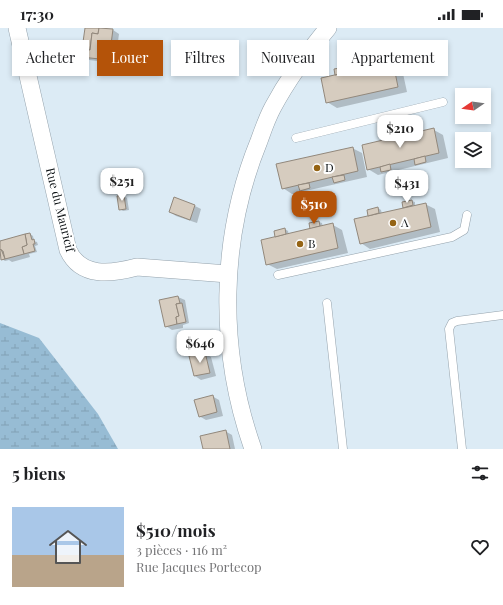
<!DOCTYPE html>
<html lang="fr">
<meta charset="utf-8">
<style>
:root{--surface:#fff;--page:#f2f2f2;--text:#202124;--muted:#757577;--line:#e0e0e0;--accent:#b45309}
body{margin:0;font-family:"Playfair Display",serif;background:var(--page);color:var(--text);height:100vh;display:flex;flex-direction:column;font-size:15px;white-space:nowrap}
*{box-sizing:border-box;margin:0}
p{font-size:13px;color:var(--muted)}
.icon{flex:none;width:22px;height:22px;fill:none;stroke:currentColor;stroke-width:2;stroke-linecap:round;stroke-linejoin:round}
.map{position:relative;height:421px;overflow:hidden}
.sheet{display:flex;flex-direction:column;background:var(--surface);flex:1}
.sheet>*{flex:none}
.hud{position:absolute;left:12px;top:12px;width:479px;height:36px;display:flex;gap:8px}
.needle{width:26px;rotate:257deg}
.buttons{position:absolute;left:455px;top:60px;display:grid;gap:8px}
.buttons a{display:grid;place-items:center;width:36px;height:36px;border-radius:0px;background:var(--surface);box-shadow:0 2px 6px #0003;font-size:20px}
.price{position:absolute;translate:-50% -34px;padding:0 9px;border-radius:8px;background:#fff;color:#222;font-size:13px;line-height:26px;filter:drop-shadow(0 1px 2px #0008)}
.price::after{content:'';position:absolute;left:50%;top:24px;width:12px;height:9px;margin-left:-6px;background:inherit;clip-path:polygon(0 0,100% 0,50% 100%)}
.price.active{background:var(--accent);color:#fff}
ul{padding:0;list-style:none}
li{display:flex;align-items:center;gap:12px;height:100px;padding:0 12px}
li+li{border-top:1px solid var(--line)}
li span{display:grid;place-items:center;flex:none;width:112px;height:80px;border-radius:0px;color:#555}
li>.icon{margin-inline-start:auto}
span .icon{width:48px;height:48px;fill:#fffc;stroke-width:1}
li b{font-size:17px}
h2{display:flex;justify-content:space-between;align-items:center;height:48px;padding:0 12px;font-size:17px}
.tag{padding:0 14px;border-radius:0px;background:var(--surface);box-shadow:0 2px 6px #0003;font-size:14px;line-height:36px}
.tag.active{background:var(--accent);color:#fff}
.status{display:flex;justify-content:space-between;align-items:center;height:28px;padding:0 20px;background:var(--surface);direction:ltr}
.status svg{height:11px;fill:currentColor}
.map>svg:first-child{display:block}
.wetland{fill:url(#wetland-marsh)}
.shadow{fill:#0003}
.building{fill:#d6ccbf;stroke:#92887c}
.lines{fill:none;stroke-linecap:round;stroke-linejoin:round}
.lane-casing{stroke:#94a2ac;stroke-width:9}
.street-casing{stroke:#94a2ac;stroke-width:18}
.lane{stroke:#fff;stroke-width:8}
.street{stroke:#fff;stroke-width:17}
.poi-dot{fill:#956415;stroke:#fff;stroke-width:1.5}
.labels{text-anchor:middle;stroke-width:4;stroke-linejoin:round;paint-order:stroke}
.poi-label{font-size:12px;fill:#0d1215;stroke:#fff;text-anchor:start}
.street-label{font-size:12px;fill:#0d1215;stroke:#fff}
</style>
<div class="status"><b>17:30</b><svg viewBox="0 0 49 12"><path d="M0 12V9h3v3zM5 12V6h3v6zM10 12V3h3v9zM15 12V0h3v12zM26 1h20v11H26zM47 4h2v5h-2z"/></svg></div>
<div class="map">
<svg width="503" height="421" viewBox="0 0 503 421">
<defs>
<pattern id="wetland-marsh" width="20" height="14" patternUnits="userSpaceOnUse"><rect width="20" height="14" fill="#97bcd4"/><path d="M1 5h8M5 5V1M11 12h8M15 12V8" fill="none" stroke="#81a1b5"/></pattern>
</defs>
<rect width="100%" height="100%" fill="#dcebf5"/>
<path class="wetland" d="M0,295L39,310L98,386L118,421H0Z"/>
<g class="shadow">
<path d="M86,0L113,2L119,6L115,35L89,32L82,28Z"/>
<path d="M379,32L382,34L383,37L392,35L402,41L407,64L337,80L327,74L337,48L336,46L345,40L348,42L349,45L373,39L371,38Z"/>
<path d="M434,102L443,107L448,130L378,147L368,141Z"/>
<path d="M352,120L362,125L367,149L292,166L283,160Z"/>
<path d="M124,168L127,170L129,182L123,183L120,181Z"/>
<path d="M174,170L195,178L201,181L197,195L176,188L170,184Z"/>
<path d="M412,173L415,174V178L425,176L435,181L440,204L370,221L361,215L371,188L369,187L378,180L381,182L382,186L406,180L404,179Z"/>
<path d="M319,194L322,195L323,199L333,197L342,202L348,225L277,241L267,236L278,209L285,201L288,203L289,207L311,201Z"/>
<path d="M30,206L33,208L34,213L37,214L38,217L35,218L37,224L29,226L30,229L12,234L9,232L5,233L2,231L0,214Z"/>
<path d="M178,269L185,272L189,295L183,297V300L172,302L166,298Z"/>
<path d="M205,326L211,329L216,348L201,352L195,348Z"/>
<path d="M212,368L219,372L223,388L206,392L199,388Z"/>
<path d="M225,403L232,407L235,421H204Z"/>
</g>
<g class="building">
<path d="M85,0H99L98,6L92,5L90,22L82,21Z"/>
<path d="M99,0L113,1L109,32L81,29L82,21L90,22L92,5L98,6Z"/>
<path d="M379,31L380,37L370,39L369,33Z"/>
<path d="M393,34L398,59L326,75L321,50Z"/>
<path d="M345,39L346,44L335,47L334,41Z"/>
<path d="M434,100L439,125L367,142L362,117Z"/>
<path d="M353,119L358,143L282,161L276,136Z"/>
<path d="M425,128L426,134L415,137L414,131Z"/>
<path d="M390,136L391,142L381,144L380,139Z"/>
<path d="M344,147L345,152L334,155L332,149Z"/>
<path d="M309,155L310,160L300,163L298,157Z"/>
<path d="M124,167L126,181L119,182L117,168Z"/>
<path d="M174,169L195,177L190,192L169,184Z"/>
<path d="M412,172L413,177L403,180L402,174Z"/>
<path d="M426,175L431,199L360,216L354,191Z"/>
<path d="M378,179L379,185L368,188L367,182Z"/>
<path d="M319,193L320,198L310,201L309,195Z"/>
<path d="M333,195L338,220L266,237L261,212Z"/>
<path d="M285,200L286,206L275,209L274,203Z"/>
<path d="M30,205L32,212L34,211L35,216H33L35,223L24,226L22,219L27,217L25,206Z"/>
<path d="M25,206L27,217L22,219L24,226L5,231L3,223L0,222V213Z"/>
<path d="M1,221L5,231L1,232L0,222Z"/>
<path d="M178,268L180,275L176,276L179,288L176,289L177,296L165,299L159,272Z"/>
<path d="M182,275L186,294L177,296L176,289L179,288L176,276Z"/>
<path d="M205,324L210,345L194,348L189,328Z"/>
<path d="M213,367L217,384L199,389L194,372Z"/>
<path d="M226,402L230,421H203L200,408Z"/>
</g>
<g class="lines">
<g class="lane-casing">
<g id="lane">
<path d="M296,110L443,74"/>
<path d="M278,247L452,209L464,202L467,187"/>
<path d="M327,275L343,421"/>
<path d="M462,421L449,301L452,295L457,293L503,287"/>
</g>
</g>
<g class="street-casing">
<g id="street">
<path d="M17,0L68,222C81,250 111,246 137,239L228,246"/>
<path d="M253,421C218,322 219,211 259,113C263,102 267,90 273,79C288,51 307,25 328,0"/>
</g>
</g>
<use href="#lane" class="lane"/>
<use href="#street" class="street"/>
</g>
<g class="poi-dot">
<circle cx="317" cy="140" r="4"/>
<circle cx="393" cy="195" r="4"/>
<circle cx="300" cy="216" r="4"/>
</g>
<g class="labels">
<g class="poi-label">
<text x="325" y="144">D</text>
<text x="401" y="199">A</text>
<text x="308" y="220">B</text>
</g>
<g class="street-label">
<text transform="translate(60 182) rotate(76)" y="4">Rue du Mauricif</text>
</g>
</g>
</svg>
<div class="buttons">
<a><svg class="needle" viewBox="-14 -14 28 28"><path d="M0-13l5 13h-10z" fill="#e53935"/><path d="M0 13l5-13h-10z" fill="#757577"/></svg></a>
<a><svg class="icon" aria-label="layers" viewBox="0 0 24 24"><path d="M12 4l9 5-9 5-9-5zM3 14l9 5 9-5"/></svg></a>
</div>
<b class="price" style="left:400px;top:121px">$210</b>
<b class="price" style="left:122px;top:174px">$251</b>
<b class="price" style="left:407px;top:176px">$431</b>
<b class="price active" style="left:314px;top:197px">$510</b>
<b class="price" style="left:200px;top:336px">$646</b>
<div class="hud">
<a class="tag">Acheter</a>
<a class="tag active">Louer</a>
<a class="tag">Filtres</a>
<a class="tag">Nouveau</a>
<a class="tag">Appartement</a>
</div>
</div>
<section class="sheet">
<h2>5 biens<svg class="icon" aria-label="filters" viewBox="0 0 24 24"><path d="M4 7h16M4 17h16"/><circle cx="9" cy="7" r="2"/><circle cx="15" cy="17" r="2"/></svg></h2>
<ul>
<li><span style="background:linear-gradient(#a9c7e8 60%,#b9a48a 0)"><svg class="icon" aria-label="home" viewBox="0 0 24 24"><path d="M3 11l9-7 9 7M6 9v11h12V9"/></svg></span><div><b>$510/mois</b><p>3 pièces · 116 m²</p><p>Rue Jacques Portecop</p></div><svg class="icon" aria-label="heart" viewBox="0 0 24 24"><path d="M12 20l-8-8c-3-5 5-10 8-4 3-6 11-1 8 4z"/></svg></li>
</ul>
</section>
